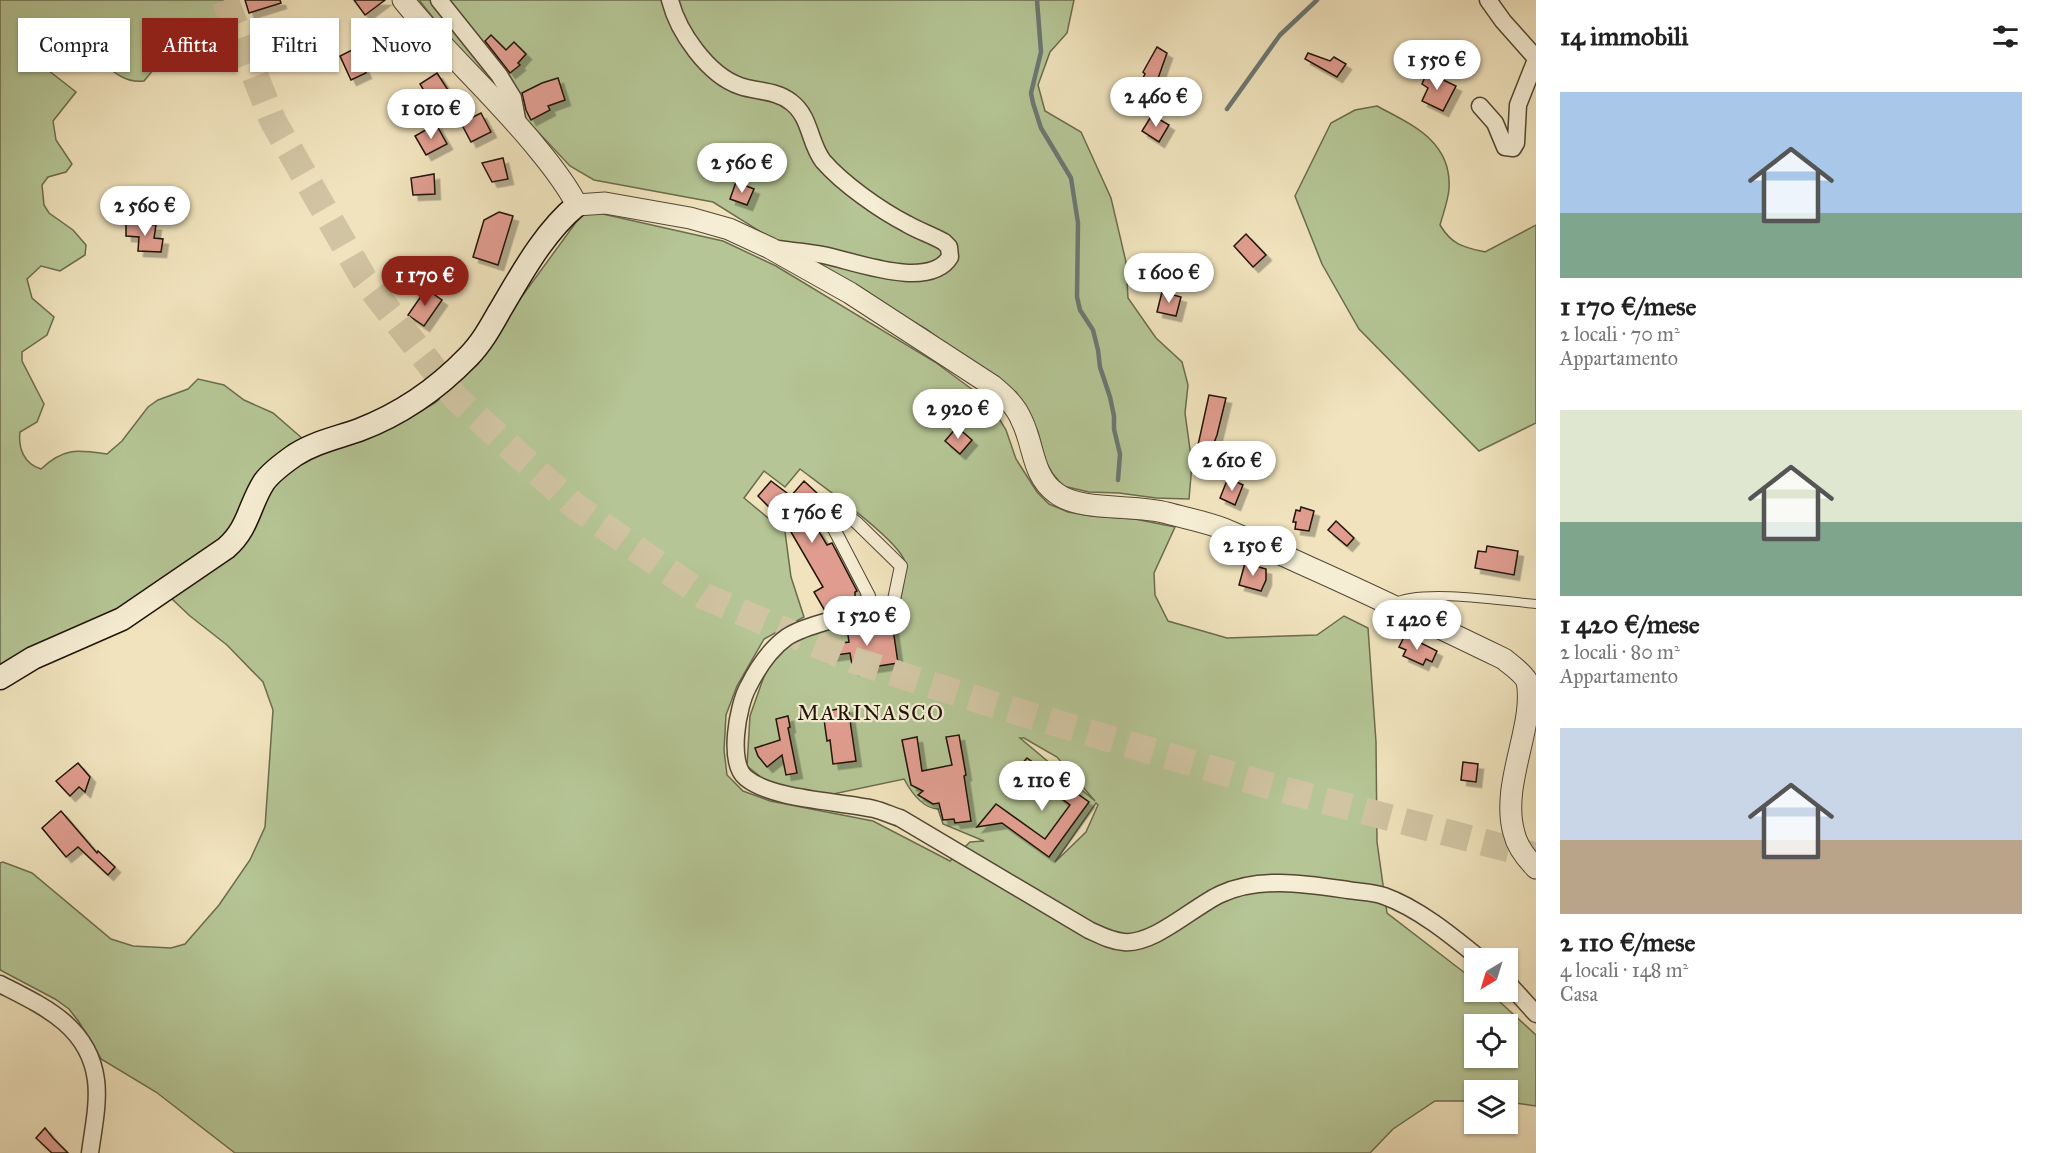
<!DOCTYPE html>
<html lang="it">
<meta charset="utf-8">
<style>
:root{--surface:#fff;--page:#f2f2f2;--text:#222;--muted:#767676;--accent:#8f2418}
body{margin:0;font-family:"IM FELL Great Primer",serif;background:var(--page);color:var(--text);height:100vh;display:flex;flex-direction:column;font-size:22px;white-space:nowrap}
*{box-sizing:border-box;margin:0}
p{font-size:20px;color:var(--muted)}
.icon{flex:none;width:33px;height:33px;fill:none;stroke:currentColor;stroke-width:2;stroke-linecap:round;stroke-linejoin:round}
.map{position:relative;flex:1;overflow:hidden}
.drawer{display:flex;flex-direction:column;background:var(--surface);width:510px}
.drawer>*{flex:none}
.hud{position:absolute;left:18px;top:18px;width:570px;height:54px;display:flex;gap:12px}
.needle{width:39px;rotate:218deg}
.fabs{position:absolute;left:1464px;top:948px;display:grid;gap:12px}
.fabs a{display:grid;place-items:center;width:54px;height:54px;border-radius:0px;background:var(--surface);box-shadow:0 2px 4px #0004;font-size:30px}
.price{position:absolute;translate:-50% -51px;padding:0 14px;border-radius:21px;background:#fff;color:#222;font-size:20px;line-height:39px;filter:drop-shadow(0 2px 3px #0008)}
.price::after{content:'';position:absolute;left:50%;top:36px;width:18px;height:14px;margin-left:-9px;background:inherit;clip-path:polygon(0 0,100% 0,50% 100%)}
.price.on{background:var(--accent);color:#fff}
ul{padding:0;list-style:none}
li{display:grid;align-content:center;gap:12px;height:318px;padding:0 24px}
li span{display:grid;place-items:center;height:186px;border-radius:0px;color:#555}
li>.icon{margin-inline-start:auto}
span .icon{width:108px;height:108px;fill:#fffc;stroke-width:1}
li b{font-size:26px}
h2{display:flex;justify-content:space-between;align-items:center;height:72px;padding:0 24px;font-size:26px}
.pill{padding:0 21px;border-radius:0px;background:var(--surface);box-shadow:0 2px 4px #0004;font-size:21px;line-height:54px}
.pill.on{background:var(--accent);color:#fff}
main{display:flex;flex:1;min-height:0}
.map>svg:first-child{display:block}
.green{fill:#b5c595;stroke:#6a6c4e;stroke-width:1.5;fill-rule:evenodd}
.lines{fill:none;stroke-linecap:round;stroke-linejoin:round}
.stream{stroke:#6c7873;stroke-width:4.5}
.building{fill:#e09d8f;stroke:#201407;stroke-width:1.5;filter:url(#shadow)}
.trunk-tunnel{stroke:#d1c4a2;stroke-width:27;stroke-dasharray:27 14;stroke-linecap:butt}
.service-casing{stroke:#544834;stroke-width:10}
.pedestrian-casing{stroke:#544834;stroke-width:14}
.minor-casing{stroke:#544834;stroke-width:19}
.tertiary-casing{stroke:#544834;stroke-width:23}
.secondary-casing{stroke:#201407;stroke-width:25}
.service{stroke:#f5edd4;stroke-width:8}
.pedestrian{stroke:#f5edd4;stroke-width:12}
.minor{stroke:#f5edd4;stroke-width:16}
.tertiary{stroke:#f5edd4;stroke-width:21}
.secondary{stroke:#f5edd4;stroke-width:22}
.labels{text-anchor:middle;stroke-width:4.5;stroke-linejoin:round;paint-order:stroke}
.quarter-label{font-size:21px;letter-spacing:1.5px;fill:#201407;stroke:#f5edd4}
</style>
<main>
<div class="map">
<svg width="1536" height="1153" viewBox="0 0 1536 1153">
<defs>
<filter id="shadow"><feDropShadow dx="5.5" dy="5.5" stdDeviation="0" flood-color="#0004"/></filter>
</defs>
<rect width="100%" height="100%" fill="#f0e3bd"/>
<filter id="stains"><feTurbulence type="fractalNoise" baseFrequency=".00333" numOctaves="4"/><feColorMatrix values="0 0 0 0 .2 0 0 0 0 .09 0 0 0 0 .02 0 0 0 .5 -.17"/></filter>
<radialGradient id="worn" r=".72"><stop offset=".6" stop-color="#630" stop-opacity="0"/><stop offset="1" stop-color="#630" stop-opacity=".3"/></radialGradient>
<g class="green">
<path d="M0,0H224L221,31L215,38L184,39L166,48L163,58L144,81C109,86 90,35 53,41L41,56L43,66L76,92L53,121L56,140L72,164L66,172L48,177L42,185L44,205L49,213L73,230L86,245L85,255L60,271L41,266L27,279L32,298L54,317L47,335L22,352V361L44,404L37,422L20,432C18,448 24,464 41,469C64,447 78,450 107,454L122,441L148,407L158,400L188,389L198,379L224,385L244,400L273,413L303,439L223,538L129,603L0,667Z"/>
<path d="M419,0H1074L1067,33L1050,52L1038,85L1045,111L1081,132L1111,198L1126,262L1128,298L1156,338L1182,362L1188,385L1185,413L1192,464L1189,499L1156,498L1119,493L1089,492L1063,486L1053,474L1045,460L1038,432L1016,392L990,377L926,329L806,260L713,202L594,180L570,166L446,34Z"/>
<path d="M1377,106C1412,125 1452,141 1449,189C1448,201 1443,214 1440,225C1452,245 1463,247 1485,252L1536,225V423L1479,451L1359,329L1322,264L1295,196L1331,123L1355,110Z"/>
<path d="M585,210L723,241L776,266L935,362L973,390L994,410L1006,430L1016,459L1037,492L1049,504L1068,512L1091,516L1135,519L1175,527L1154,573L1155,595L1168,621L1227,638L1317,635L1344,616L1368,628L1376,742L1377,842L1387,913L1474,980V992H1489L1536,1035V1106L1508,1102V1090H1474V1101H1435L1393,1129L1370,1153H235L156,1092L101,1059L79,1022L69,1009L55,999L0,970V863L3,862L32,873L111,939L133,946L171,948L185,944L219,905L250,860L265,827L273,710L263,682L227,645L190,616L171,598L237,552L255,528L271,490L277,482L312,455L393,427L435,403L478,364L520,299ZM800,469C821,485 899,540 905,562C907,572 899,605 897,617L788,632L768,665L750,716L747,766L772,786L799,789L805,800L904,779C911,792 922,808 938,809L943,824L984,841L970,842L950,861L873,821L770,801L743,791L727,775L724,750L726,715L737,686L764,639L804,617L791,577L785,532L744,498L764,471L785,487ZM1020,738H1024L1057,757L1095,801ZM1096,803L1098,805L1086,832L1055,862ZM1474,1024H1508V1058H1474Z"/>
</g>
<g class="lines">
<g class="stream">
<path d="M1037,0L1041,52L1031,93L1033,103L1041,128L1071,178L1078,223L1077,297L1080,310L1093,330L1098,350L1100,367L1110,397L1114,416V429L1120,454L1118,480"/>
<path d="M1227,109L1280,35L1317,0"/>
</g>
</g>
<g class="building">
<path d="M245,0H280L281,3L249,13Z"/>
<path d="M354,0H385L365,15Z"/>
<path d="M491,35L506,50L514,42L526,54L518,63L520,65L510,73L485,41Z"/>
<path d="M404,37L415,51L399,65L387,51Z"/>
<path d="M1157,47L1167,53L1156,84L1143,78L1145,74L1143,72Z"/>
<path d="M352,50L356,59L359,58L366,73L351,80L340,56Z"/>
<path d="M1308,53L1330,61L1334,57L1346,64L1337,77L1305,59Z"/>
<path d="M1427,72L1456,86L1443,111L1422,101L1428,88L1422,84Z"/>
<path d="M437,73L450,93L432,104L420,84Z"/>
<path d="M558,78L565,100L548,106L550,110L531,120L526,110L522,93L542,83Z"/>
<path d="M481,113L491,132L471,142L461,123Z"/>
<path d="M1152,115L1169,125L1159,142L1142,131Z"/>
<path d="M436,124L447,144L426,155L415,136Z"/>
<path d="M503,158L508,179L492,182L482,163Z"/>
<path d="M434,174L435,194L413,195L411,178Z"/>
<path d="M736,182L754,189L747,205L730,199Z"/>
<path d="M499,212L513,216L498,265L473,257L484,220Z"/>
<path d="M126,223L156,225L154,238L163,239L161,252L138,251L139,237L126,236Z"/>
<path d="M1246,234L1266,255L1253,267L1234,246Z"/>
<path d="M426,289L442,300L424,326L408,315Z"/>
<path d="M1162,292L1181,297L1176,316L1157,312Z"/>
<path d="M1209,395L1226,398L1217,435L1211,451L1198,445Z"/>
<path d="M957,427L972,440L960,454L945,441Z"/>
<path d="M1228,478L1243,485L1235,505L1220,498Z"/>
<path d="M771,481L791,496L804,481L818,494L805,508L809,515L808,522L810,525L818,530L827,545L832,543L857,591L855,592V599L851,604L845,605L841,602L825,611L814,592L823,587L787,525L758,496Z"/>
<path d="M1301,507L1314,511L1309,531L1295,529L1296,522H1293L1296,510L1300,511Z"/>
<path d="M1336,521L1354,538L1347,546L1328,530Z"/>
<path d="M1487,546L1518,551L1514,575L1475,568L1478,551L1486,552Z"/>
<path d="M1245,563L1266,569V580L1261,591L1239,585Z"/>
<path d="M892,622L898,663L853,670L850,653L821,657L820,646L849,642L847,629Z"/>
<path d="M1405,635L1437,651L1432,662L1426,659L1423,665L1403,656L1406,650L1399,647Z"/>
<path d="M848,707L856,761L833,764L830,740L827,741L823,712Z"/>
<path d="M788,716L790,727L788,728L797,773L786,775L782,755L767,767L758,756L755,748L780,740L776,719Z"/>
<path d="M959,735L966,775L964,776L971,821L955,823L954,819L943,820L939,803L933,804L918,795L923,791L911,785L902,740L917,737L922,771L952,765L946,737Z"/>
<path d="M1027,758L1089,802L1049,857L1002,823L977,827L996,804L1045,839L1070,805L1019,767Z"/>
<path d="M1463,762L1478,764L1476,782L1461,780Z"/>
<path d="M78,763L90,777L85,792L79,787L70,796L56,781Z"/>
<path d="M61,811L97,853L98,851L115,867L108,875L78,847L66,857L42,828Z"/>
<path d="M45,1128L53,1138L68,1153H52L36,1138Z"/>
</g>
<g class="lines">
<path class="trunk-tunnel" d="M225,0L273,121L364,279L456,398L575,506L704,596L853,660L995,705L1277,788L1536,856"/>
<g class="service-casing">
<path id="service" d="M1394,603C1419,588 1505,601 1536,604"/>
</g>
<g class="pedestrian-casing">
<path id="pedestrian" d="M829,501L857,523L901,566L891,614L857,617L854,613L869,596L833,527L816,520L822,505Z"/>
</g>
<g class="minor-casing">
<g id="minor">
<path d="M439,0L499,75L513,98L518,124"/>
<path d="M670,0C678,32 708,75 740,86C757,92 776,90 791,102C811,117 809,143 823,161C843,184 880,210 907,224C919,231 932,235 944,242L949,247L950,257C929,291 854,261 823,255C808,252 792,251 777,249"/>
<path d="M1480,106L1495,123L1505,147L1513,148L1516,143L1518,105L1535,62V57L1503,21L1488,0"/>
<path d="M847,615C828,622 804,626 787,637C770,649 757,669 748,687C738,705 727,763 746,778C773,800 839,801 874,809C882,811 891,815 900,818L1089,930C1100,935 1111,941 1124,942C1154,945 1194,906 1221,894C1260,876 1307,884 1348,890C1359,892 1373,892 1384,896C1418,908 1452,936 1479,958"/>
<path d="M1508,983L1536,1014"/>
<path d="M0,984C43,1006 89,1026 96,1080C99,1103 93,1130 90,1153"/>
</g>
</g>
<g class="tertiary-casing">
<path id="tertiary" d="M403,0C445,52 495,96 537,148C552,166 566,184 577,205L605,203L690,218L729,229L770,248L850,293L993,386C1005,396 1016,406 1022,421C1034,445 1032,476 1056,493C1080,512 1136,504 1167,513C1185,518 1206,522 1224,529C1253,541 1282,555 1311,568C1376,597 1440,628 1504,659C1512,666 1522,672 1527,681C1536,725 1500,784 1514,833C1517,846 1527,859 1536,868"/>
</g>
<g class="secondary-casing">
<path id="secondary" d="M0,678L33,658L122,619L226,548C249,528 249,505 264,482C272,471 285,462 295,455C315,442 337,438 359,430C401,414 437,389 468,357C481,344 490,328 499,312C521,275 543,233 577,205"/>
</g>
<use href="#service" class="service"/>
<use href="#pedestrian" class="pedestrian"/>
<use href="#minor" class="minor"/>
<use href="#tertiary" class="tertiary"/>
<use href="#secondary" class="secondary"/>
</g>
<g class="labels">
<g class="quarter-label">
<text x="871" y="720">MARINASCO</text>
</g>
</g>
<rect width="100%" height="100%" filter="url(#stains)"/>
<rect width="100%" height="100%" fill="url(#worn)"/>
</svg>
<div class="fabs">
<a><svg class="needle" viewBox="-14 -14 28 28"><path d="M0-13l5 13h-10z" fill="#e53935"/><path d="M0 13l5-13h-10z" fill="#767676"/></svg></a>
<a><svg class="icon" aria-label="locate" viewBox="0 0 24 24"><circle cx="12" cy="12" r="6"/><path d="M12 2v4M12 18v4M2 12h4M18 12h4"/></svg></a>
<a><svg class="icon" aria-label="layers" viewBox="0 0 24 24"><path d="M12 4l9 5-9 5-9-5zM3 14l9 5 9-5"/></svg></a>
</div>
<b class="price" style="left:1437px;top:91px">1 550 €</b>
<b class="price" style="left:1156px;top:128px">2 460 €</b>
<b class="price" style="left:431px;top:140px">1 010 €</b>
<b class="price" style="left:742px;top:194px">2 560 €</b>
<b class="price" style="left:145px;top:237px">2 560 €</b>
<b class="price" style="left:1169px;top:304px">1 600 €</b>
<b class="price on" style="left:425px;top:307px">1 170 €</b>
<b class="price" style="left:958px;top:440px">2 920 €</b>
<b class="price" style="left:1232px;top:492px">2 610 €</b>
<b class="price" style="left:812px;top:544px">1 760 €</b>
<b class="price" style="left:1253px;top:577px">2 150 €</b>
<b class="price" style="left:867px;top:647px">1 520 €</b>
<b class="price" style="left:1417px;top:651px">1 420 €</b>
<b class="price" style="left:1042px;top:812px">2 110 €</b>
<div class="hud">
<a class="pill">Compra</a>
<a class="pill on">Affitta</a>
<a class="pill">Filtri</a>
<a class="pill">Nuovo</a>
</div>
</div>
<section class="drawer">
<h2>14 immobili<svg class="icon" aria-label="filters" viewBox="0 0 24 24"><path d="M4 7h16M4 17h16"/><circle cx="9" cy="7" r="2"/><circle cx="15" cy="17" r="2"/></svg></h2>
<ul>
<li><span style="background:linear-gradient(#a9c7e8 65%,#7fa58c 0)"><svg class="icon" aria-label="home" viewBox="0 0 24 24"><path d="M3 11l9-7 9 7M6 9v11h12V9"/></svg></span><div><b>1 170 €/mese</b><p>2 locali · 70 m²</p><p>Appartamento</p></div></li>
<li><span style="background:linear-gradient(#dfe7d0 60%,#7fa58c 0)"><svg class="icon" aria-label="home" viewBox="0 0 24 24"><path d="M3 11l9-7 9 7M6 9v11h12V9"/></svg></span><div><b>1 420 €/mese</b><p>2 locali · 80 m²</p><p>Appartamento</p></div></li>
<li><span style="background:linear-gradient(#c9d6e8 60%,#b9a48a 0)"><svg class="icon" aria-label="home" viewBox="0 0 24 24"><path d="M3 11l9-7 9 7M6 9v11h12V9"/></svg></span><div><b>2 110 €/mese</b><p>4 locali · 148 m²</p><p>Casa</p></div></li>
</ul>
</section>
</main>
